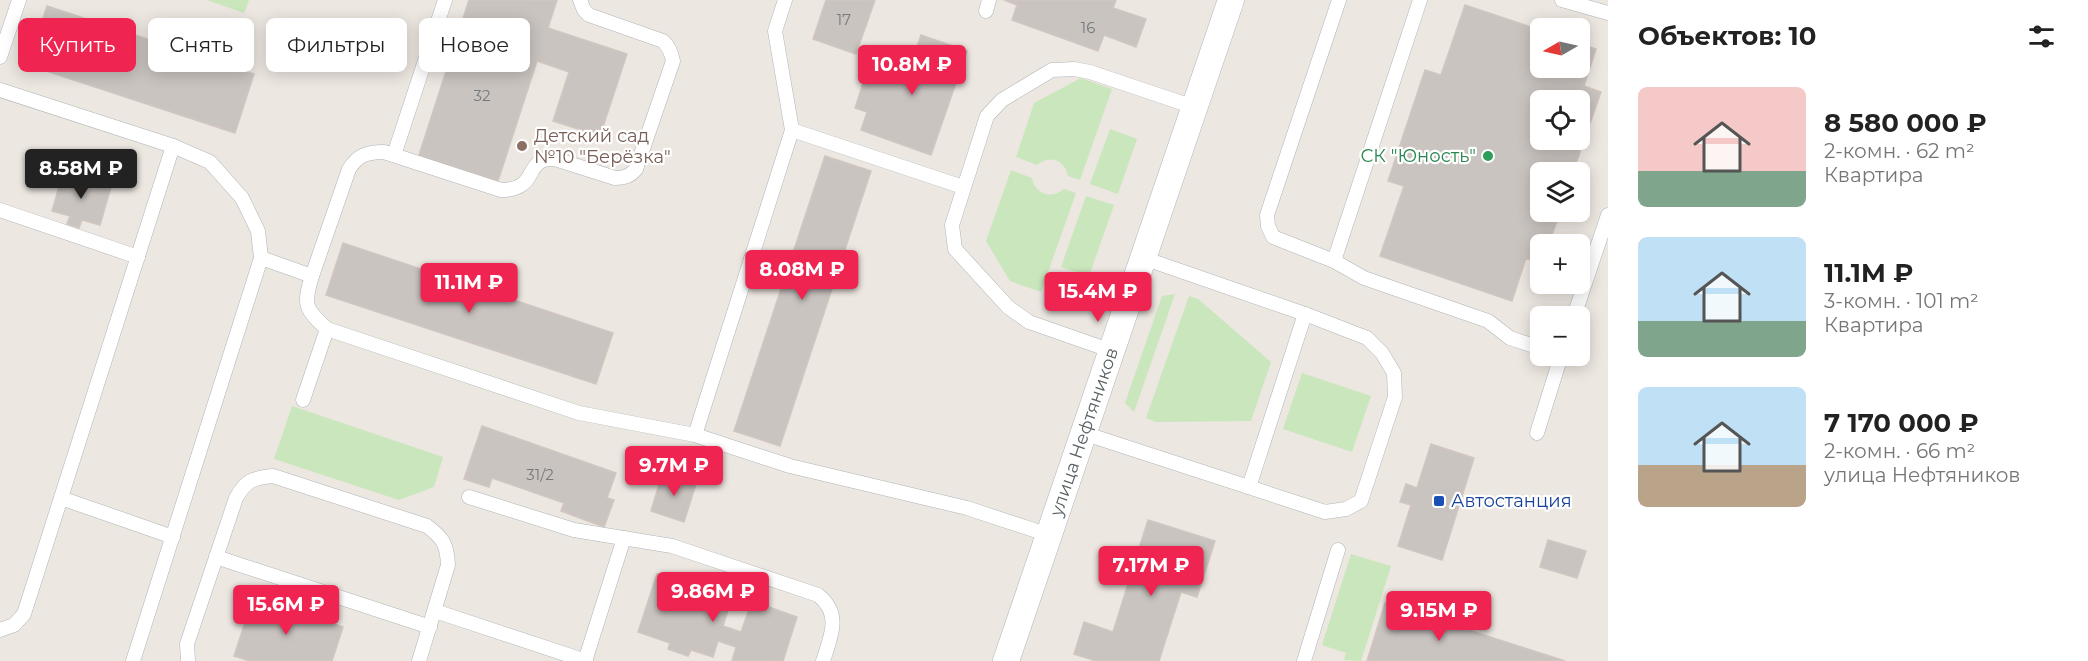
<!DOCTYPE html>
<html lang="ru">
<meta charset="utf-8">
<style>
:root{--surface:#fff;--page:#f6f6f6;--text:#222;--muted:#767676;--accent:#f02451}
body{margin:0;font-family:Montserrat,sans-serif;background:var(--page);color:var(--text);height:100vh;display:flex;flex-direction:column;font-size:22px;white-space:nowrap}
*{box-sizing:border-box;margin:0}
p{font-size:20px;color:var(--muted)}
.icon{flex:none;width:33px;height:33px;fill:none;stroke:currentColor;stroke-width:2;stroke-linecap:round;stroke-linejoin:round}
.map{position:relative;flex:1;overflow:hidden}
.sheet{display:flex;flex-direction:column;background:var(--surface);width:480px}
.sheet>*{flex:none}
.top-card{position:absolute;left:18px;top:18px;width:570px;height:54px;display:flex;gap:12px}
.needle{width:39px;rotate:261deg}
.buttons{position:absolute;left:1530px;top:18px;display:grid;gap:12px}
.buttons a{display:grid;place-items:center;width:60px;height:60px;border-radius:9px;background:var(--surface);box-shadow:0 3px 15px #0003;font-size:30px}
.price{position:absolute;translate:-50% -51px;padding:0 14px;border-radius:6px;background:var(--accent);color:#fff;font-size:20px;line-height:39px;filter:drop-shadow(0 2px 3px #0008)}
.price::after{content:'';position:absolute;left:50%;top:36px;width:18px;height:14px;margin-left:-9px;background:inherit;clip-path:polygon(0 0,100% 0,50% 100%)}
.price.active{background:#222;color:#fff}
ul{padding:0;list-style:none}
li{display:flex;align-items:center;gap:18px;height:150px;padding:0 30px}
li span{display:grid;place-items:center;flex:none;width:168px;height:120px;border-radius:9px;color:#555}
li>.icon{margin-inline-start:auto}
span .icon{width:72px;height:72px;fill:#fffc;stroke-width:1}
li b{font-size:26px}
h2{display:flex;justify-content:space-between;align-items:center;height:72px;padding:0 30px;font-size:26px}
.pill{padding:0 21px;border-radius:9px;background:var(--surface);box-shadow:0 3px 15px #0003;font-size:21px;line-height:54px}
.pill.active{background:var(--accent);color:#fff}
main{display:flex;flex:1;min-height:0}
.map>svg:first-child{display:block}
.green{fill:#c9e6bc}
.building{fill:#cac4c0;stroke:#d2c6bf;stroke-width:1.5;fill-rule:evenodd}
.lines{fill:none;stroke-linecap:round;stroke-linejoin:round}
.lane-casing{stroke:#afb5b7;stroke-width:15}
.street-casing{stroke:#afb5b7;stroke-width:27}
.lane{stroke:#fff;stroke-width:14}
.street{stroke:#fff;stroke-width:26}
.education-dot{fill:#8d6e63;stroke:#fff;stroke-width:2}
.leisure-dot{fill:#2e9e5b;stroke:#fff;stroke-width:2}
.transit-dot{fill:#1a4fb4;stroke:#fff;stroke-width:2}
.labels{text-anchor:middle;stroke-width:4.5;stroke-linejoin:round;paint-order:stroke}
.number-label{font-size:15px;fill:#75797a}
.education-label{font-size:18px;fill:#785e54;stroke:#fff;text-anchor:start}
.leisure-label{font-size:18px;fill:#27864d;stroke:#fff;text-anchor:end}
.street-label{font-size:18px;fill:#596063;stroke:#fff}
.transit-label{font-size:18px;fill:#164399;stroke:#fff;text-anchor:start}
</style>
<main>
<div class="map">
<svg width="1608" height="661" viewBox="0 0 1608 661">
<rect width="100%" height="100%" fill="#ede7e1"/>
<g class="green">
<path d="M207,0H249L244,13Z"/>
<path d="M1081,78L1112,89L1080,180L1068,176C1065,160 1050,154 1037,165L1016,157L1034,103Z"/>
<path d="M1110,129L1137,139L1118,194L1090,184Z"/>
<path d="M1011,170L1032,178C1035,194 1051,200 1064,189L1076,193L1041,292L1010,281L986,241Z"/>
<path d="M1086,196L1114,205L1089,276L1061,267Z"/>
<path d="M1175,294L1134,412L1125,403L1162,296Z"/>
<path d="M1189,296L1198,299L1271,362L1251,421L1156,422L1146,418Z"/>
<path d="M1302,373L1371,396L1352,452L1283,429Z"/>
<path d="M292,406L443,457L434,487L399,500L274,459Z"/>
<path d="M1351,554L1391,566L1361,661L1344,660L1346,653L1322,645Z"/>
</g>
<g class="building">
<path d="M469,0H557L548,28L627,54L600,136L553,121L569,72L537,61L498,181L419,155Z"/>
<path d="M826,0H875L856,54L813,39Z"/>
<path d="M1004,0H1116L1113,8L1146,19L1136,47L1104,35L1098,51L1012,20L1017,5Z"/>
<path d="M1465,5L1540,30V68H1580V44L1596,49L1584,86L1601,92L1573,172H1540V212H1560L1549,244H1540V263L1526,258L1512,301L1380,256L1404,186L1388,181L1425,70L1441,75ZM1540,100H1580V140H1540Z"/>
<path d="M47,6L254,74L235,133L28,65Z"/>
<path d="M921,35L967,51L931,155L861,130L867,112L855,108L865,77L878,82L886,56L911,65Z"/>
<path d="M825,156L871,171L780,446L734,431Z"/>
<path d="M63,173L111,187L100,225L82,220L79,228L67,224L70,216L52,211Z"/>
<path d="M343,243L613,333L596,384L326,295Z"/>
<path d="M482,426L616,473L607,498L614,500L604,527L561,511L564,503L492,478L489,487L464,479Z"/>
<path d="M1431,444L1474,458L1442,560L1398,546L1411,505L1400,502L1406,484L1417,488Z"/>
<path d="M672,473L697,481L684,522L651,511L661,478L669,480Z"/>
<path d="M1148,520L1215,541L1197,597L1181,592L1159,661H1096L1074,654L1084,622L1113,632Z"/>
<path d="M1548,540L1586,551L1577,578L1540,567Z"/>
<path d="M657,574L732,598L723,626L741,632L752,601L797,617L783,661H732L736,647L718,641L713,657L691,650L688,656L668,649L670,643L638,632Z"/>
<path d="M253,598L343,627L332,661H250L234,656Z"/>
<path d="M1385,603L1565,661H1367Z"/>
</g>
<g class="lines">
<g class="lane-casing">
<g id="lane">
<path d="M1339,0L1267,215L1268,226L1273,237L1334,261L1364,278L1488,321L1510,338L1540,348"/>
<path d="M1562,0L1608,13"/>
<path d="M986,11L989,0"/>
<path d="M0,57L19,0"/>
<path d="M0,90L173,146L210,162L242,198L258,231L261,258L133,661"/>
<path d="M792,130L963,187"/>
<path d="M394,155L445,0"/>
<path d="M0,210L138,257"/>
<path d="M261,258L312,276C303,305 305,309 327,329L579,413L695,435L790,466L967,508L1049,535"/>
<path d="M1334,261L1420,0"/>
<path d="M312,276L349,169C358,155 367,152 384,152L501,190C541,190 522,157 555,159L615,178C625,178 630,176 636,169L673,61C671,52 669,47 663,41L589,15L584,10L580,0"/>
<path d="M1574,316L1608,215"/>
<path d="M1112,351L1029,322L1008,307L955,249L952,225L987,116L1002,100L1052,70L1074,69L1090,72L1194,107"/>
<path d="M303,400L327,329"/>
<path d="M1083,433L1325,512L1346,509L1361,501L1395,397L1394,373L1382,353L1367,338L1305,314L1143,258"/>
<path d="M1537,433L1561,356"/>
<path d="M695,435L792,130L775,31L785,0"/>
<path d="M1249,487L1305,314"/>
<path d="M469,497L574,530L672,546L818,595C842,614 831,636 823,661"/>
<path d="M61,498L173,537"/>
<path d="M216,557L430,627"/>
<path d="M435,611L586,661"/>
<path d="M0,630L14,625L24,614L173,146"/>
<path d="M188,661L187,644L236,498C246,480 253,478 273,476L427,526C443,538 447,544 448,565L419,661"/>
<path d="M585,661L624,538"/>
<path d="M1304,661L1338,550"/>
</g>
</g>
<g class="street-casing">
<g id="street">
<path id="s1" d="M1006,661L1231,0"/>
</g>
</g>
<use href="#lane" class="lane"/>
<use href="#street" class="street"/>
</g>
<circle class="education-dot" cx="522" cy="146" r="6"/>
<circle class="leisure-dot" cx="1488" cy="156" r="6"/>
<rect class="transit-dot" x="1433" y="495" width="12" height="12" rx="3"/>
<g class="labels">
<g class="number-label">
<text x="844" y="25">17</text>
<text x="1088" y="33">16</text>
<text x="482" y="101">32</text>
<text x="540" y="480">31/2</text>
</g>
<g class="education-label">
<text x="534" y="142">Детский сад<tspan x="534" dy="21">№10 "Берёзка"</tspan></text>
</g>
<g class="leisure-label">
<text x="1476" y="162">СК "Юность"</text>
</g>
<g class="street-label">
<text dy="6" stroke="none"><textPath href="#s1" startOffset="242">улица Нефтяников</textPath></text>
</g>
<g class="transit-label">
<text x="1451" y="507">Автостанция</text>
</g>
</g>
</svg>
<div class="buttons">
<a><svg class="needle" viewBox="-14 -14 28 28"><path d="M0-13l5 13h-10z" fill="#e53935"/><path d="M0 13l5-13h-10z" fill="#767676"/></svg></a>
<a><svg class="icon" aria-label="locate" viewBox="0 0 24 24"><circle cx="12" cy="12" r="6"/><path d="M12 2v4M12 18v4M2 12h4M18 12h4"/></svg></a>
<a><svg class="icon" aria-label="layers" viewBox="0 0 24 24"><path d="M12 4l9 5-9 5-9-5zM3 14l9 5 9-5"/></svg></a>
<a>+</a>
<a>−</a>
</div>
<b class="price" style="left:912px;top:96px">10.8M ₽</b>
<b class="price active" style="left:81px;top:200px">8.58M ₽</b>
<b class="price" style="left:802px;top:301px">8.08M ₽</b>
<b class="price" style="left:469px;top:314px">11.1M ₽</b>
<b class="price" style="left:1098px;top:323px">15.4M ₽</b>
<b class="price" style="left:674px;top:497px">9.7M ₽</b>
<b class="price" style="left:1151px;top:597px">7.17M ₽</b>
<b class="price" style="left:713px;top:623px">9.86M ₽</b>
<b class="price" style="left:286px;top:636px">15.6M ₽</b>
<b class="price" style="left:1439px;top:642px">9.15M ₽</b>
<div class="top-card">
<a class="pill active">Купить</a>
<a class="pill">Снять</a>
<a class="pill">Фильтры</a>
<a class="pill">Новое</a>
</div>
</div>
<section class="sheet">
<h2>Объектов: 10<svg class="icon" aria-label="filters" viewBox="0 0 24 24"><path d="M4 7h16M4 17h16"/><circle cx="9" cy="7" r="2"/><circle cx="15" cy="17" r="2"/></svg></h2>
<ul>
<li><span style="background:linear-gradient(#f6c9c9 70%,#7fa58c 0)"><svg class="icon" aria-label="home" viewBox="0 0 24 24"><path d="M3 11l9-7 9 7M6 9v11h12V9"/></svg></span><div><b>8 580 000 ₽</b><p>2-комн. · 62 m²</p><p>Квартира</p></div></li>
<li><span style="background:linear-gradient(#bfe0f5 70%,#7fa58c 0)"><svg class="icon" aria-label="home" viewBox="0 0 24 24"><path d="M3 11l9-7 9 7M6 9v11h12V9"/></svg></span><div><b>11.1M ₽</b><p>3-комн. · 101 m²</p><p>Квартира</p></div></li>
<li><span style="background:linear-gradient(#bfe0f5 65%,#b9a48a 0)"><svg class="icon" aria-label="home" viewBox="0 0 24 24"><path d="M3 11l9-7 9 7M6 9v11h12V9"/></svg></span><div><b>7 170 000 ₽</b><p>2-комн. · 66 m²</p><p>улица Нефтяников</p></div></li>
</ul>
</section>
</main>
